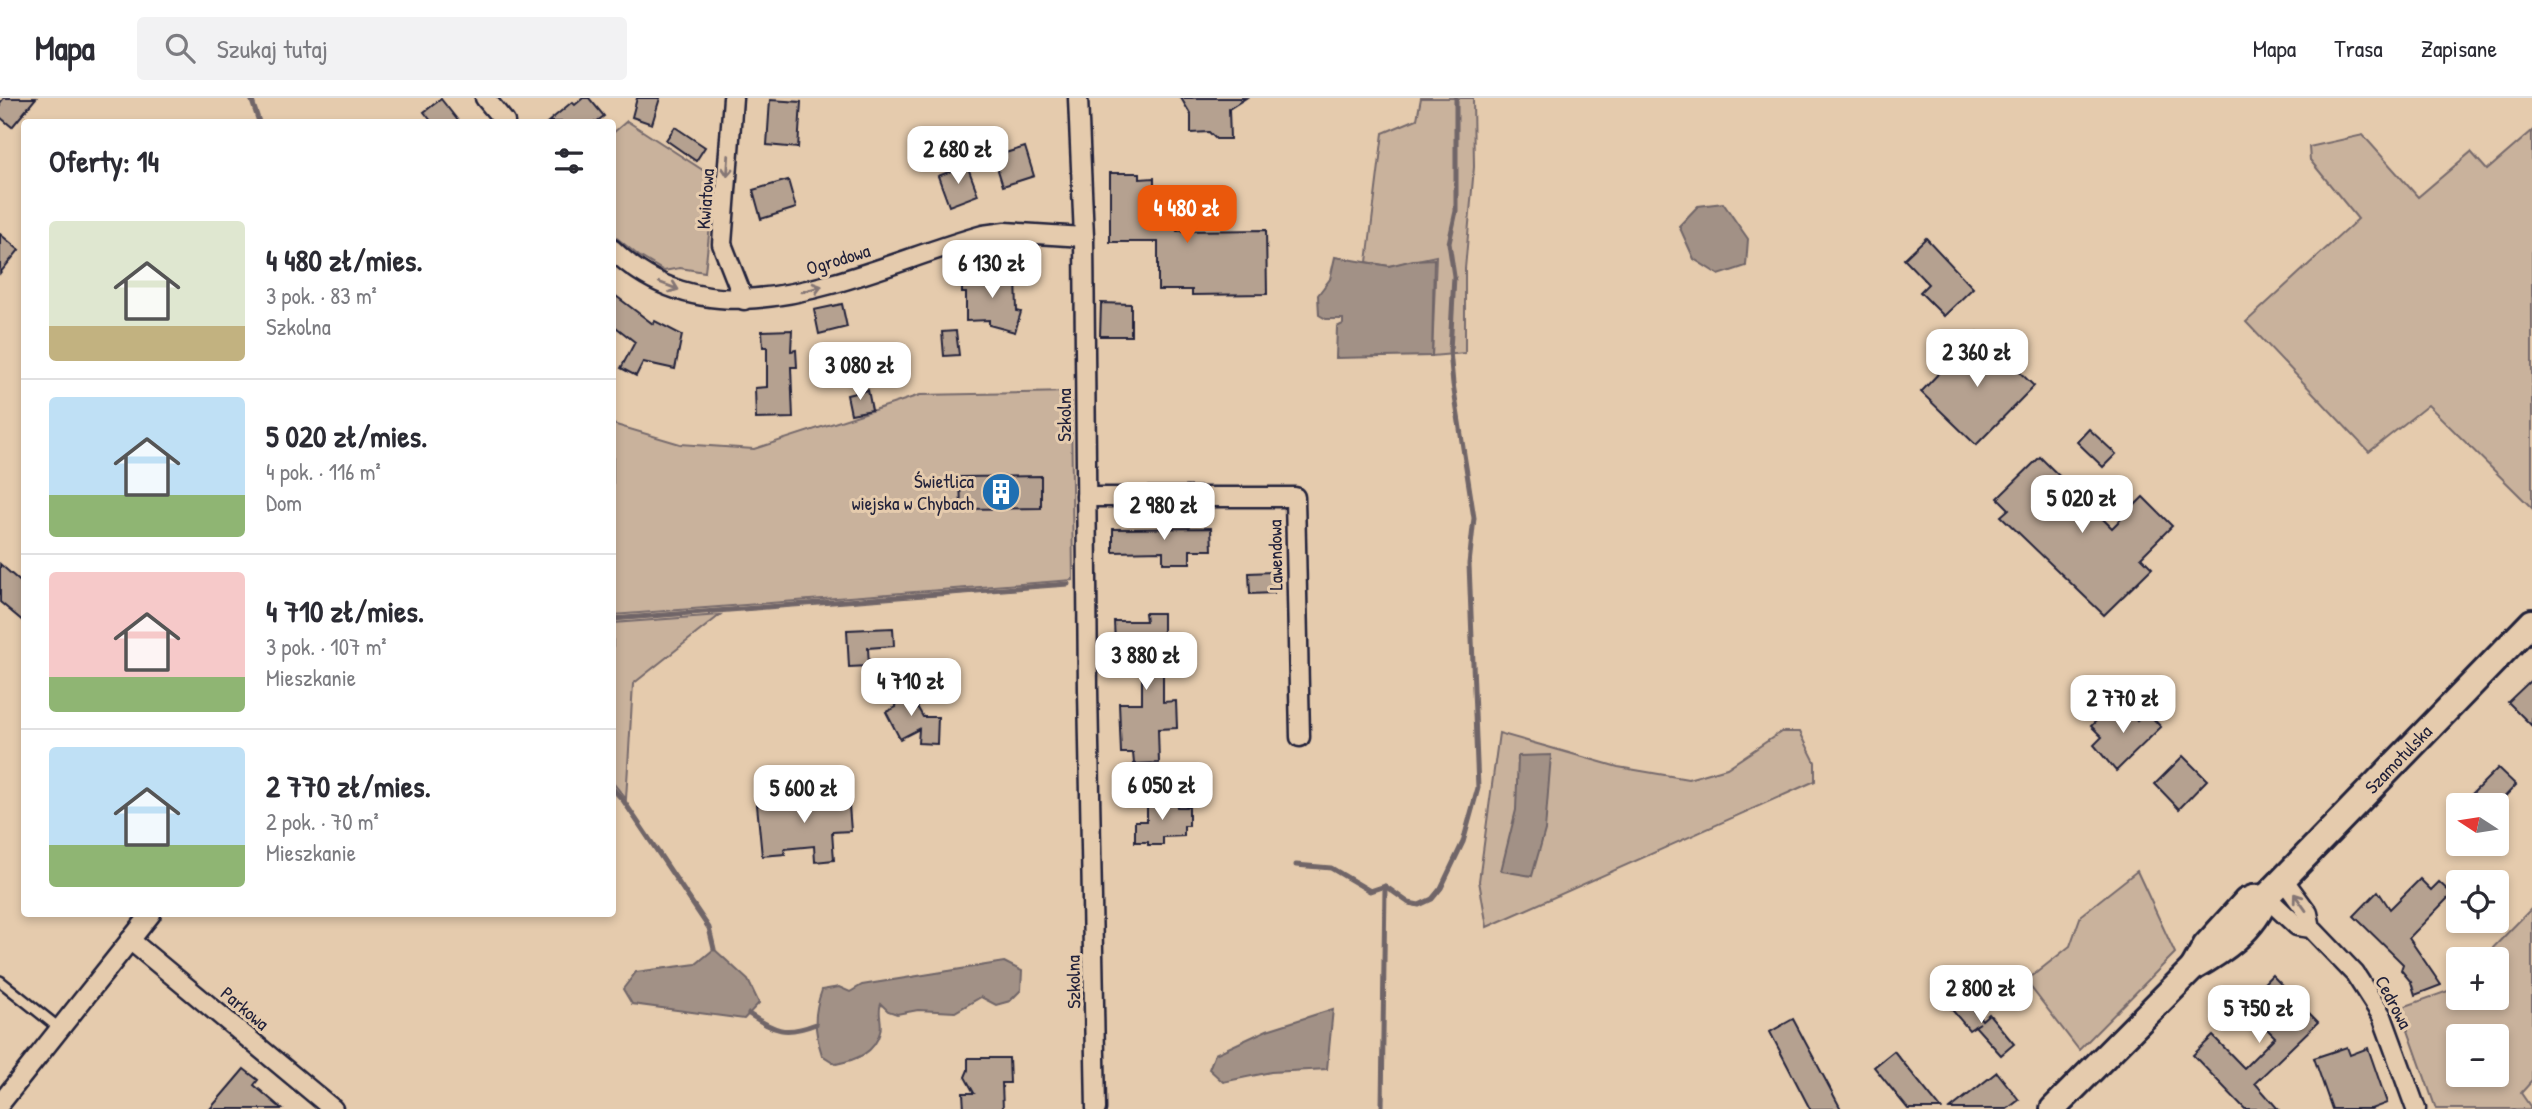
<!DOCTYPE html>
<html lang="pl">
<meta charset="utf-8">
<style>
:root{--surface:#fff;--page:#f2f2f3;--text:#2b2b33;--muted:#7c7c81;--line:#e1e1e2;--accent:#ea580c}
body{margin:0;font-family:"Patrick Hand",sans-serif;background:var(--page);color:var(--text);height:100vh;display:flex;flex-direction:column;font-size:26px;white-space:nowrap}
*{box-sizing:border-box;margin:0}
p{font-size:23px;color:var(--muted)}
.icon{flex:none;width:38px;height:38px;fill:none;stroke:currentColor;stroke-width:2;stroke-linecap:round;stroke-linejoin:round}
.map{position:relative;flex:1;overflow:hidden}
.details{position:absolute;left:21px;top:21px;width:595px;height:798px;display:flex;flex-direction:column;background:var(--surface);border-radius:7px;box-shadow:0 4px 10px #0003}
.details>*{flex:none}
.needle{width:46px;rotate:282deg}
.controls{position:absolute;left:2446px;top:695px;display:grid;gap:14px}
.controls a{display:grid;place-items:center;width:63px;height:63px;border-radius:7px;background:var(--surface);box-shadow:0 4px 10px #0003;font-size:35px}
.price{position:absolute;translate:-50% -60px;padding:0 16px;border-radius:14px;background:#fff;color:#222;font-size:23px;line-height:46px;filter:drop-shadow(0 2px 4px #0008)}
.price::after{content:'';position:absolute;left:50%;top:42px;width:21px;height:16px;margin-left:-10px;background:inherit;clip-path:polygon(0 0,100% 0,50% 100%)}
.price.on{background:var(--accent);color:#fff}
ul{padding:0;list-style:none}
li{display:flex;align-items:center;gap:21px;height:175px;padding:0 28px}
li+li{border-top:2px solid var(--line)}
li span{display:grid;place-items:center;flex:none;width:196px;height:140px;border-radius:7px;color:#555}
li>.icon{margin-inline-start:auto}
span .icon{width:84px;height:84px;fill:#fffc;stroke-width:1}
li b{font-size:30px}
h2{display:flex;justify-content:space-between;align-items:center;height:84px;padding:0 28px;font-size:30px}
header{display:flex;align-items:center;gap:42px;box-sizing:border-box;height:98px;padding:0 35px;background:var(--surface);border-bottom:2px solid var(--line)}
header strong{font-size:33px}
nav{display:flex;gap:38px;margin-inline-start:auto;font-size:24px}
.search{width:490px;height:63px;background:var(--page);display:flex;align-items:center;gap:18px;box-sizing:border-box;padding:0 24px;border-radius:7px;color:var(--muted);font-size:26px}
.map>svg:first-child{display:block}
.green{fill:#c9b29c;stroke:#766a6c;stroke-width:2;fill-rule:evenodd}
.water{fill:#a29186;stroke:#6f6568;stroke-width:2}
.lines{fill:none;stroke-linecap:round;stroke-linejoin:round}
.stream{stroke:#6f6568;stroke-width:5}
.building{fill:#b5a190;stroke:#22223b;stroke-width:2}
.lane-casing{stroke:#22223b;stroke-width:14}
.street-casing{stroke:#22223b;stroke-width:23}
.secondary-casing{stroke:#22223b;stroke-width:30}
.lane{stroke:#e5cbad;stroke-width:9}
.street{stroke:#e5cbad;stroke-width:18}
.secondary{stroke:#e5cbad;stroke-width:24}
.oneway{stroke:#847674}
.labels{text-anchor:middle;stroke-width:6;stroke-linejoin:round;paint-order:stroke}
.street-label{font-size:19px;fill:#22223b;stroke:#e5cbad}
.poi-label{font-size:19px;fill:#22223b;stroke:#e5cbad;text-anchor:end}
</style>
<header>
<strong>Mapa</strong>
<div class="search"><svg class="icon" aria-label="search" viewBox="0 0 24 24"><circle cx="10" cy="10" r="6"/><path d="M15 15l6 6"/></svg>Szukaj tutaj</div>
<nav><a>Mapa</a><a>Trasa</a><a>Zapisane</a></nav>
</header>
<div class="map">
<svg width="2532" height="1011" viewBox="0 0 2532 1011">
<rect width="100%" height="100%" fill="#e5cbad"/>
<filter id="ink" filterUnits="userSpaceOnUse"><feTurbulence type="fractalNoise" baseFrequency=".0143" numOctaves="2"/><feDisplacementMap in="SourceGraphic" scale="14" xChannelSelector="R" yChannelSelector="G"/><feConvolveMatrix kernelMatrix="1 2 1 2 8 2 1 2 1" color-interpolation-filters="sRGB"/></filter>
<g filter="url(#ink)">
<g class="green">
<path d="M1421,0H1473L1474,69L1465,171V255L1432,258L1436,158L1389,168L1367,164L1383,35L1417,21Z"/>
<path d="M627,23L715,80L705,174L680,170L664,173L639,158L613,137V35Z"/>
<path d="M2532,33V410L2428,307L2369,354L2246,224L2358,121L2310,62L2309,49L2363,37L2418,99L2471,54L2487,72Z"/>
<path d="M1071,294L1073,482L613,517V326L680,346L754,351L920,297Z"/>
<path d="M720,517L633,586L626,701L613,685V525Z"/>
<path d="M1781,634H1800L1815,664V683L1487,829L1479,783L1499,635L1618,669L1688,681L1727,670Z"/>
<path d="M2137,773L2175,855L2079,952L2026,883L2070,848L2081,817Z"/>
<path d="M2532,810V983L2521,995L2532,1011H2436L2400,910L2451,892L2459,884V900H2497V861H2482ZM2459,938H2497V976H2459Z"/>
</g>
<g class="water">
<path d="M1723,105L1748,141L1746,168L1719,177L1694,161L1679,128L1698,108Z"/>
<path d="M1335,159L1389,168L1413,162L1434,161L1432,258L1336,260L1337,229L1343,226V221H1326L1319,217L1318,197L1330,181Z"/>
<path d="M1551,657L1545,732L1532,778L1501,773L1516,712L1518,658Z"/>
<path d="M714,851L748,882L759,905L744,921L632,906L623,891L636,874L696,866Z"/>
<path d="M1004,864L1022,873L1021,892L1010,903L996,907L981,899L955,914L918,912L897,916L888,913L881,906C877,915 883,924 880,934C875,955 856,962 836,966L822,957C814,932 813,916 822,892L839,889L850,894L862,887Z"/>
<path d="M1333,911L1327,971L1271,974L1223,984L1209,971L1215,956L1267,932Z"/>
</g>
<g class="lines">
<g class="stream">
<path d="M251,0L259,24"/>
<path d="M612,521L1068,486"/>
<path d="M612,690L623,702L709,830L714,851"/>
<path d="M1296,767L1331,770L1370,793L1385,788L1409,805L1419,807L1432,801L1441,790L1463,744L1478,690L1469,466L1474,420L1453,286L1450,253L1454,178L1449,145L1456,113V0"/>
<path d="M749,916C775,933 785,938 816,926"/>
<path d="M1382,1011L1385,788"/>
</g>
</g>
<g class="building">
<path d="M4,0H36L12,29L0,19V5Z"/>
<path d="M583,0H589L604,18L596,24H548L572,4L575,7Z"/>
<path d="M637,0H660L652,26L632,19Z"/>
<path d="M1181,0H1246L1229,11L1230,41H1216L1209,34L1191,35V17Z"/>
<path d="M441,1L459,24H432L424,14Z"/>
<path d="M770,2L801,4L798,50L767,47Z"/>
<path d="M675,29L705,49L696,63L666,42Z"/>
<path d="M1025,49L1034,78L1003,88L996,66L1005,64L1002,56Z"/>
<path d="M967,67L978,97L949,108L938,78Z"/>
<path d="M1110,75H1140V81L1154,80V115H1169V118H1173L1177,133L1266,132L1267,196L1192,197V192H1158V144H1110Z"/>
<path d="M788,82L796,110L761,121L753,92Z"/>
<path d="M0,136L19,152L0,175Z"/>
<path d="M1926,140L1973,190L1944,218L1920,194L1928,186L1904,161Z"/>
<path d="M1004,176L1005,178H1016L1017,213L1021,214L1015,234L989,227V222L966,223V195H962V177Z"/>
<path d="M612,195L653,226L655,223L682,237L675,271L643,264L636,278L621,270L635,244L612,226Z"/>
<path d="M1101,205L1131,206V238H1100Z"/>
<path d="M842,206L847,229L819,236L814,212Z"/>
<path d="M792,232L791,253L796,252L797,269H791L793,320L756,321L755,290L767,289V249H763L762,233Z"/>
<path d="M956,233L959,257L944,258L942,234Z"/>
<path d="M1978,234L2034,288L1976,347L1921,294Z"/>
<path d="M868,292L872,312L851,316L847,297Z"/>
<path d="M2089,331L2116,356L2103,369L2077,344Z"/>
<path d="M2040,359L2112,430L2143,399L2172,428L2141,459L2152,470L2104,517L2001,418L2009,411L1998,400Z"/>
<path d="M1041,378V410L961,411L960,379Z"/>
<path d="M1211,430L1212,452H1190V465H1163V453L1113,454V431Z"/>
<path d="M0,466L24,487V524L0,504Z"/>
<path d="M1272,474L1274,495L1250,496L1249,475Z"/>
<path d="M1145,515H1163V604L1176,603L1177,630L1158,631L1159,665L1134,666L1133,655H1121L1119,605H1142V545L1115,546L1114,523H1146Z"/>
<path d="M893,530L894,548L868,550L869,568L849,569L847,532Z"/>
<path d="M2532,581V628L2508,604Z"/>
<path d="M905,587L923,619H938L937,646L918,645L919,631L900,641L886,614L896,609L889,595Z"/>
<path d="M2110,609L2116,616L2124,609L2137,623L2147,614L2161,629L2116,673L2094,647L2102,639L2091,628Z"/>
<path d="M2183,658L2207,682L2179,711L2155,686Z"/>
<path d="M2498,670L2516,687L2497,707H2461Z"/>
<path d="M848,695L851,733L832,734L834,762L815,764L814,748L784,751L785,756L762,758L757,707L819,702V698Z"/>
<path d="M1162,698V704H1177V709H1189V728H1184V738L1163,739V747H1148V744H1135V723H1147V699Z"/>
<path d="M2420,781L2431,792L2439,784L2452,796L2409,840L2441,887L2415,897L2411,884L2401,872L2403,866L2354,818L2378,793L2390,811Z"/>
<path d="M2272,877L2318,924L2255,985L2278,1011H2245L2193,957L2213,938L2244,970L2275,939L2243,907Z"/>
<path d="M1961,896L1982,922L1989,916L2014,946L2001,957L1975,928L1980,925L1969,932L1948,907Z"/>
<path d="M1793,921L1841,1011H1810L1770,934Z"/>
<path d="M2347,949L2350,957L2368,950L2387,1005L2371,1011H2332L2314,960Z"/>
<path d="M1894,953L1941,1011H1908L1874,969Z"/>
<path d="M968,960H1009L1010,985H1002L1003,1011H964L963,995H974L965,979L968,972Z"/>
<path d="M244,971L258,982L254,987L282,1011H210Z"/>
<path d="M1997,974L2019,1002L2007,1011H1950Z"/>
</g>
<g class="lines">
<g class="lane-casing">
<path id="lane" d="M0,883L59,930"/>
</g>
<g class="street-casing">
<g id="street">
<path d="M485,0L505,24"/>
<path d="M733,0L722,146L744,202"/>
<path d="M1078,0L1084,139L1088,592L1096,1011"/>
<path d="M612,151C718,255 866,169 983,137L1005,134L1084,139"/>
<path d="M1086,399H1295L1300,639"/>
<path d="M2283,781L2308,815L2311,830"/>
<path d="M2266,799L2297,828L2311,830L2355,876L2382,918L2416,1011"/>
<path d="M130,842L333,1011"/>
<path d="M0,1006L151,816"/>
</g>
</g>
<g class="secondary-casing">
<g id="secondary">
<path d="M2193,870C2221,854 2255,832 2266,799L2532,524"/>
<path d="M2053,1011L2193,870L2206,847L2246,803L2253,800L2266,799"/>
</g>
</g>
<use href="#lane" class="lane"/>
<use href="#street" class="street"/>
<use href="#secondary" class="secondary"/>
</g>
<defs><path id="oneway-shaft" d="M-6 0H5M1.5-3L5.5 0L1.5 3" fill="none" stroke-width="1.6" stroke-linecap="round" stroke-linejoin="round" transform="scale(1.75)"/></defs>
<g class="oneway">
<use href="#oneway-shaft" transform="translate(728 68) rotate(94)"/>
<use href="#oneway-shaft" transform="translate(669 188) rotate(21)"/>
<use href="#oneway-shaft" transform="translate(812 191) rotate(-16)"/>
<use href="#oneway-shaft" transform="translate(2300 804) rotate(-125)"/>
</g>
</g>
<defs>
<g id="building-disc" transform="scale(2.0125)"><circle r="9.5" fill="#1f6fb2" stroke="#e5cbad"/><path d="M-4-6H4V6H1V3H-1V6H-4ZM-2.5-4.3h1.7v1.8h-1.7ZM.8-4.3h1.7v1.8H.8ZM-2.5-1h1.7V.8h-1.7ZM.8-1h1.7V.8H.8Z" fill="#fff"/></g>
</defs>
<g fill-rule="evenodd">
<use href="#building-disc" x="1001" y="394"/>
</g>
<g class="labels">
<g class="street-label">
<text transform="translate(705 101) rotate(-86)" y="7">Kwiatowa</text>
<text transform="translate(838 161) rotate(-17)" y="7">Ogrodowa</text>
<text transform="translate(1064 317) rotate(-90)" y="7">Szkolna</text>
<text transform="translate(1275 457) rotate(-91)" y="7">Lawendowa</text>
<text transform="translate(2398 661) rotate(-46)" y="7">Szamotulska</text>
<text transform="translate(1073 884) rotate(-91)" y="7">Szkolna</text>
<text transform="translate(2394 904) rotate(62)" y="7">Cedrowa</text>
<text transform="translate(245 910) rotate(40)" y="7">Parkowa</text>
</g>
<g class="poi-label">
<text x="974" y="390">Świetlica<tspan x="974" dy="22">wiejska w Chybach</tspan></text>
</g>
</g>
</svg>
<div class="controls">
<a><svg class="needle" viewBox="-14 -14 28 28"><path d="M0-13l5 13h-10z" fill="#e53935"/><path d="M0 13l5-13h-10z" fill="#7c7c81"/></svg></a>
<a><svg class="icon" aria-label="locate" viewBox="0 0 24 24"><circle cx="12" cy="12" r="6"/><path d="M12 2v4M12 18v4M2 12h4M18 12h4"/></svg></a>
<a>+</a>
<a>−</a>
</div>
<b class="price" style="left:958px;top:88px">2 680 zł</b>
<b class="price on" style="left:1187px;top:147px">4 480 zł</b>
<b class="price" style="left:992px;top:202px">6 130 zł</b>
<b class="price" style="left:1977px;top:291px">2 360 zł</b>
<b class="price" style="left:860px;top:304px">3 080 zł</b>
<b class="price" style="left:2082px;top:437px">5 020 zł</b>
<b class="price" style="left:1164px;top:444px">2 980 zł</b>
<b class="price" style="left:1146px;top:594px">3 880 zł</b>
<b class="price" style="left:911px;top:620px">4 710 zł</b>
<b class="price" style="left:2123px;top:637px">2 770 zł</b>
<b class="price" style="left:1162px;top:724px">6 050 zł</b>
<b class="price" style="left:804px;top:727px">5 600 zł</b>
<b class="price" style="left:1981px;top:927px">2 800 zł</b>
<b class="price" style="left:2259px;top:947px">5 750 zł</b>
<section class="details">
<h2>Oferty: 14<svg class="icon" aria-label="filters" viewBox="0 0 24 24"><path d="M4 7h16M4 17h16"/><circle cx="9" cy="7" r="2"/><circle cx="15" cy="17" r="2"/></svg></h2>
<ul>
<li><span style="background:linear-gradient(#dfe7d0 75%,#c2b280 0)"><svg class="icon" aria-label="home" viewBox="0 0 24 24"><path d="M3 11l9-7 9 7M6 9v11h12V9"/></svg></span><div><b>4 480 zł/mies.</b><p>3 pok. · 83 m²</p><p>Szkolna</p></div></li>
<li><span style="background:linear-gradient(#bfe0f5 70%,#8fb573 0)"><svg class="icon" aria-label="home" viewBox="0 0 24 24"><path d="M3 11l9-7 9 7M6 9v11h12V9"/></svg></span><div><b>5 020 zł/mies.</b><p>4 pok. · 116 m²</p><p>Dom</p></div></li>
<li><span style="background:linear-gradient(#f6c9c9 75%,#8fb573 0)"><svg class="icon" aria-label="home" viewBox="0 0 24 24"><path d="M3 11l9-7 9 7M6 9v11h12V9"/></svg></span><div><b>4 710 zł/mies.</b><p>3 pok. · 107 m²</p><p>Mieszkanie</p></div></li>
<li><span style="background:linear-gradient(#bfe0f5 70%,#8fb573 0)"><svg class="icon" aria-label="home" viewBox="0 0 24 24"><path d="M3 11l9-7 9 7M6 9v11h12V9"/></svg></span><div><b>2 770 zł/mies.</b><p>2 pok. · 70 m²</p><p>Mieszkanie</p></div></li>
</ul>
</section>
</div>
